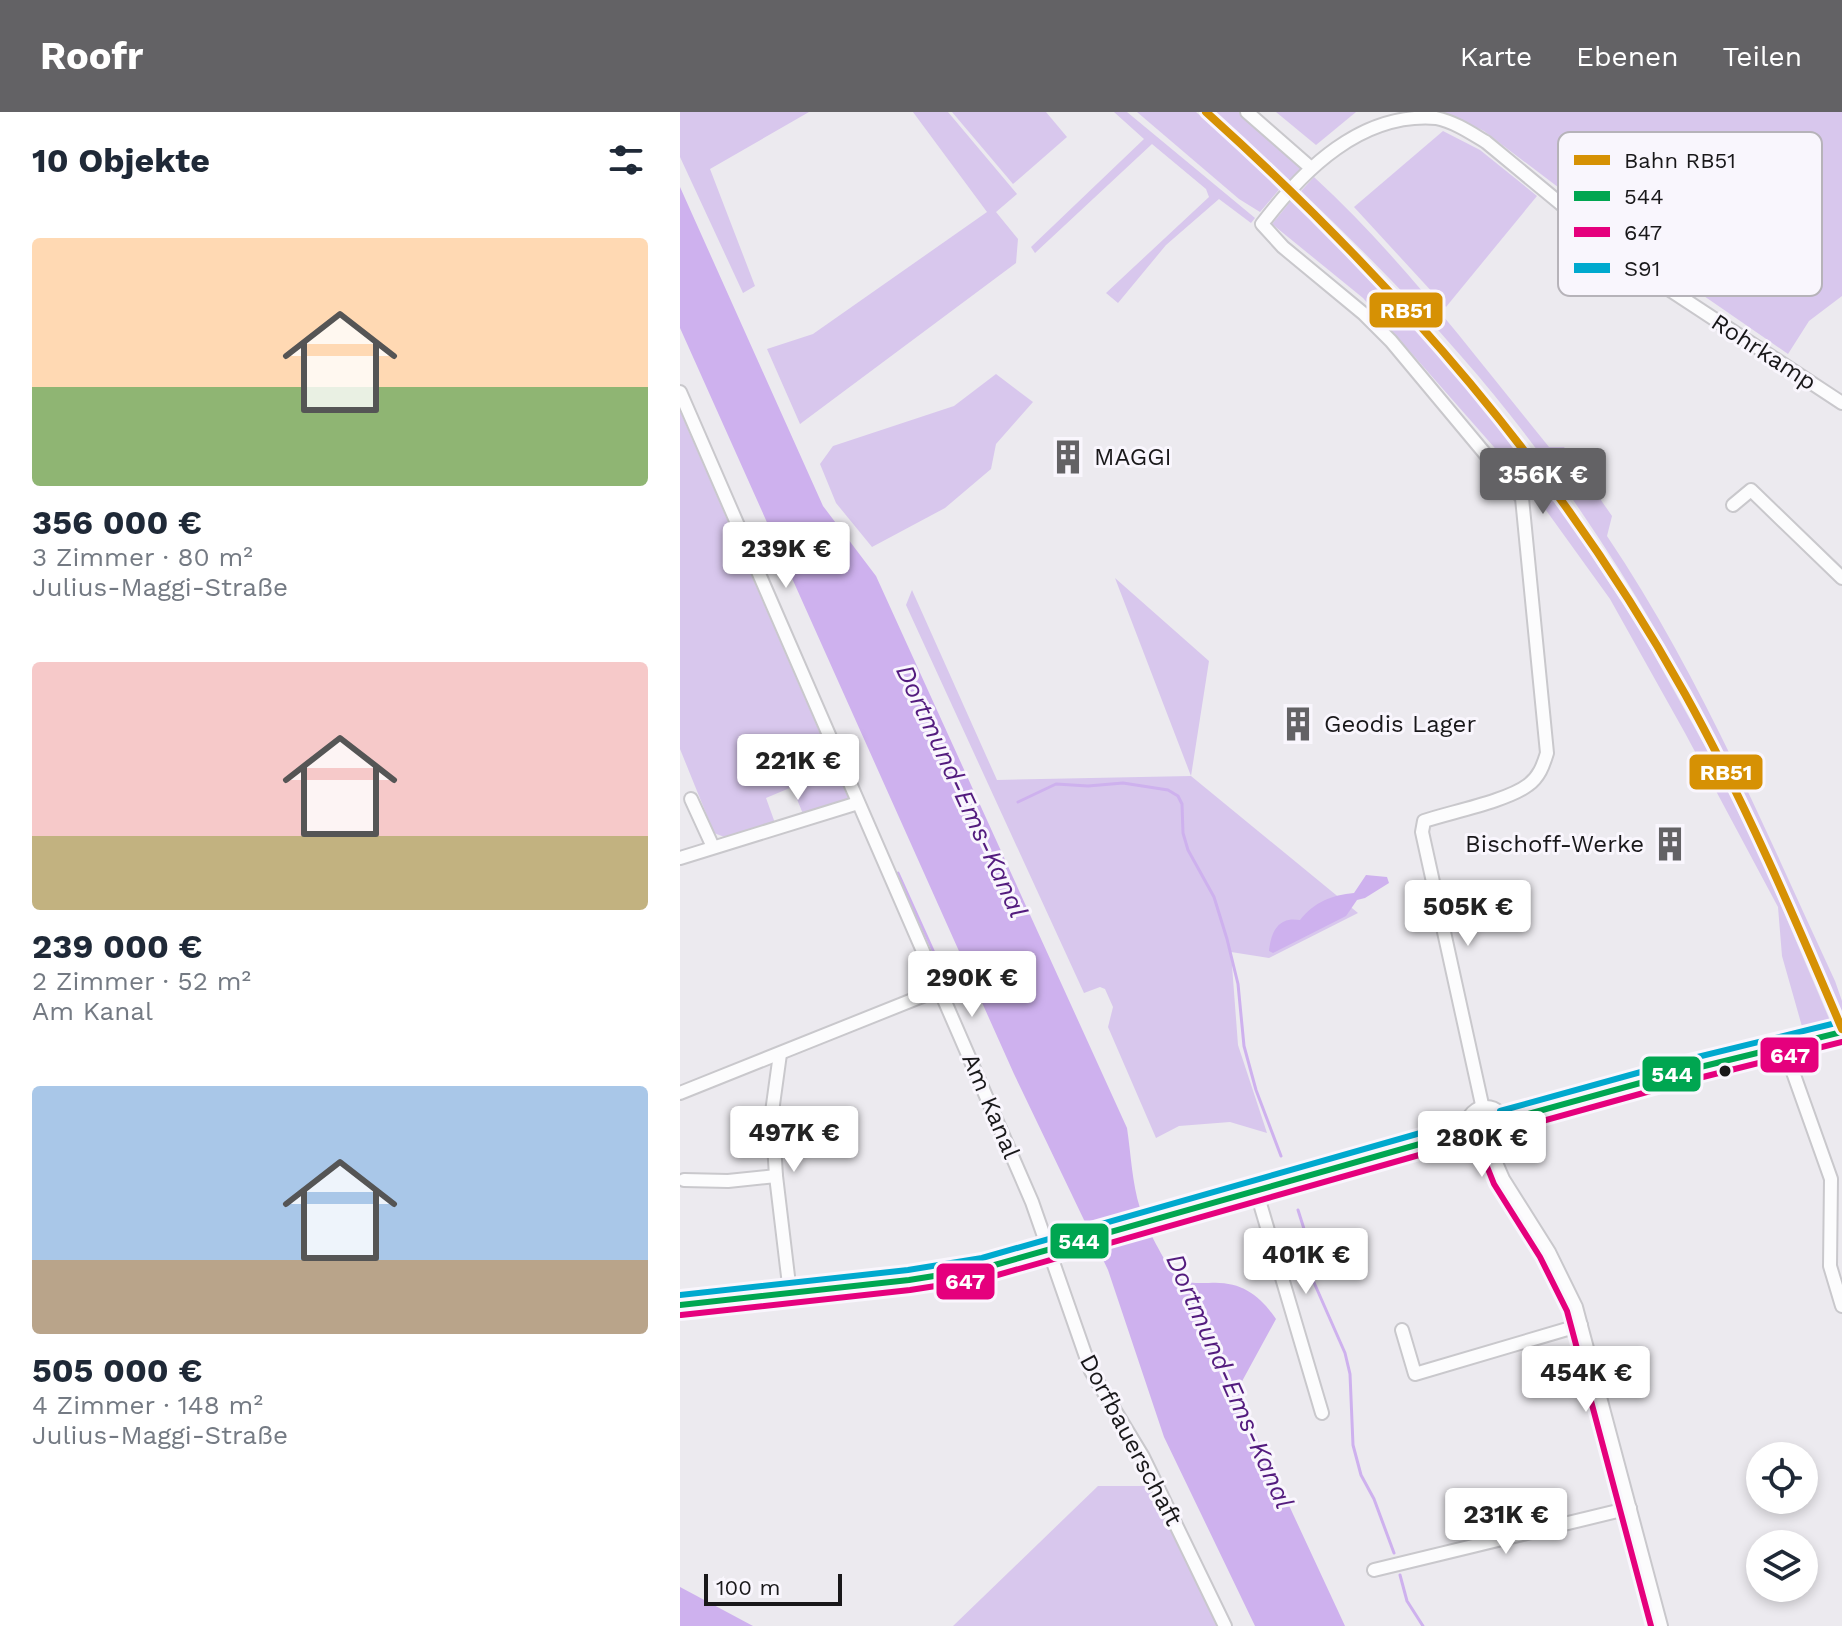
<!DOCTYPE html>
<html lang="de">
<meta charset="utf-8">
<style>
:root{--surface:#fff;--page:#f2f2f3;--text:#1f2937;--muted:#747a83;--accent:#636265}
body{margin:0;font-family:"Work Sans",sans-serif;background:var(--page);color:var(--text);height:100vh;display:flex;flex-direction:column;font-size:30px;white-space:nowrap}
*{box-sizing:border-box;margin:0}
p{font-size:26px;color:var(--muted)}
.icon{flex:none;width:44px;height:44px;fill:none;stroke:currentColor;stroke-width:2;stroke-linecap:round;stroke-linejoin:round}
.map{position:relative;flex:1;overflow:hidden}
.panel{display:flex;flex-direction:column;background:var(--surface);width:680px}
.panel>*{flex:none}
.buttons{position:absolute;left:1066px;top:1330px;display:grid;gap:16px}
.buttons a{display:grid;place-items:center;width:72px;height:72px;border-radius:50%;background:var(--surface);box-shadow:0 4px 12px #0003;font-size:40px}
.scale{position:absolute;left:24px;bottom:20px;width:138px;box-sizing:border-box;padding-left:8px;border:4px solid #19181a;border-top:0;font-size:22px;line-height:28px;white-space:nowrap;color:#19181a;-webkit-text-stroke:6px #f9f6fd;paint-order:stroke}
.price{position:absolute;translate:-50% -68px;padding:0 18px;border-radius:8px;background:#fff;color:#222;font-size:26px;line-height:52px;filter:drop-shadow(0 2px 4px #0008)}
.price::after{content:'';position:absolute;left:50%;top:48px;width:24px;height:18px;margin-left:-12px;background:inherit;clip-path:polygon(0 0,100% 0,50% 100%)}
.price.on{background:var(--accent);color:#fff}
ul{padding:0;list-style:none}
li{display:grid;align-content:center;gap:16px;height:424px;padding:0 32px}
li span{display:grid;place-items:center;height:248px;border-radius:8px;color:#555}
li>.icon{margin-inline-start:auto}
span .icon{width:144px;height:144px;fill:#fffc;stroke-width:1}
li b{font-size:34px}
h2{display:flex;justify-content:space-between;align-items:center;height:96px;padding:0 32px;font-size:34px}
header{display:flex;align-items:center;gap:48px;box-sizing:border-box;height:112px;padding:0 40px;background:var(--accent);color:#fff}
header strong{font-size:38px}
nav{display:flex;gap:44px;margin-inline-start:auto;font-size:28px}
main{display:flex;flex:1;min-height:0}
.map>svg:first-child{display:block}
.green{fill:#d8c7ed}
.water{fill:#ceb1ee}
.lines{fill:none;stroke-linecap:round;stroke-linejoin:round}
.stream{stroke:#ceb1ee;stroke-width:3}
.minor-casing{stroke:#c9c8cc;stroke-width:16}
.major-casing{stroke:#c9c8cc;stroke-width:20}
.minor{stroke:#fcfcfd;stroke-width:12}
.major{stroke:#fcfcfd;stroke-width:16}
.bus-1-casing{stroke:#f9f6fd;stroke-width:12}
.bus-2-casing{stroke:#f9f6fd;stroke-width:12}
.bus-3-casing{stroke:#f9f6fd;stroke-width:12}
.bus-1{stroke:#00a651;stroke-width:6}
.bus-2{stroke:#e5007d;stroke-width:6}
.bus-3{stroke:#00a9ce;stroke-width:6}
.rail-1-casing{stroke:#f9f6fd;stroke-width:14}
.rail-1{stroke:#d69104;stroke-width:8}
.bus-dot{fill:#19181a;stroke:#f9f6fd;stroke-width:3}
.labels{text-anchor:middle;stroke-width:6;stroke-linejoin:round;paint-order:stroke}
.street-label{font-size:24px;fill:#19181a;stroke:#f9f6fd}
.poi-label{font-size:24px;fill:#19181a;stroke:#f9f6fd;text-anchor:start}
.water-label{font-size:26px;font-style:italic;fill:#531b7e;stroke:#f9f6fd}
.key{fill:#f9f6fd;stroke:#b6b3b9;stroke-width:2}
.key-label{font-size:22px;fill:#19181a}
.line-badge{stroke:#f9f6fd;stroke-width:3}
.badge-label{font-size:22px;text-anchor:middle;font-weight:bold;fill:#fff}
</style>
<header>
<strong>Roofr</strong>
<nav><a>Karte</a><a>Ebenen</a><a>Teilen</a></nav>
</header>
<main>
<section class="panel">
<h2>10 Objekte<svg class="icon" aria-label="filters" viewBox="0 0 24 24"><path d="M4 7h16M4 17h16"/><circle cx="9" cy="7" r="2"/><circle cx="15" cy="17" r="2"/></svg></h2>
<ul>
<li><span style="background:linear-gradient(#ffd9b3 60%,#8fb573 0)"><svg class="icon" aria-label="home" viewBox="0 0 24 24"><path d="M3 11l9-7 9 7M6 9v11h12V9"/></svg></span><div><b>356 000 €</b><p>3 Zimmer · 80 m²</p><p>Julius-Maggi-Straße</p></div></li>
<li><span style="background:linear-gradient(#f6c9c9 70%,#c2b280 0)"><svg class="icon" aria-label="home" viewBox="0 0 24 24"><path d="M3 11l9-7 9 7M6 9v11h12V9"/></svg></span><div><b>239 000 €</b><p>2 Zimmer · 52 m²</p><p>Am Kanal</p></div></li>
<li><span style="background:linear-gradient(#a9c7e8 70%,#b9a48a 0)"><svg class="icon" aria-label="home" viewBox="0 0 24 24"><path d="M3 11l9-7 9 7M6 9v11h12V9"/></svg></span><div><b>505 000 €</b><p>4 Zimmer · 148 m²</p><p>Julius-Maggi-Straße</p></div></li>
</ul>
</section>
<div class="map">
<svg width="1162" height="1514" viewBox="0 0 1162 1514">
<rect width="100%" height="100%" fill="#eceaef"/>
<g class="green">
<path d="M0,0H129L30,57L75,174L63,181L0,45Z"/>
<path d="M233,0H268L337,82L316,100L338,127L336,151L120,312L87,237L133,222L307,100Z"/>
<path d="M272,0H366L387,25L333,72Z"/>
<path d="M434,0H447L575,106L571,111L539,87L486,133L438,191L426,181L529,85L526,77L472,32L355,141L351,135L464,27Z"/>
<path d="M457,0H516L603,73L580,100L559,87Z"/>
<path d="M530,0H561L623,55L610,69Z"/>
<path d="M596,0H676L636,33Z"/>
<path d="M763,0H1162V184L1129,209L1108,242L995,164L804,19Z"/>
<path d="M763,19L800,38L857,84L766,195L674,95Z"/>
<path d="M634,65C722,146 794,243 869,335H884L932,404L927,424C1020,562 1085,718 1155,869L1162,889V902C1067,670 947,433 781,244C731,186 676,132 621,79Z"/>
<path d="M615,84L692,165L775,258L865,373L962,521L1026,636L1080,744L1151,911L1123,918L1102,844L1098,795L1005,621L930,487L850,376L683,186L592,112Z"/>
<path d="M316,262L353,290L316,332L311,357L265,396L192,435L156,391L140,352L153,334L274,294Z"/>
<path d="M0,299L169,688L123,702L112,675L86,686L95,711L47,726L34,721L0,637Z"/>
<path d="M435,466L529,549L511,664L678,801L589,846L551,840L558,933L587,1021L550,1010L499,1014L476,1026L428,915L433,895L425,877L420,875L404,881L226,493L232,478L317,668L511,664Z"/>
<path d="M418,1374H471L541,1514H273Z"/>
</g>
<g class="water">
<path d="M0,75L143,394L196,464L447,1016C451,1042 452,1071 460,1096C464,1110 488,1159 499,1166C508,1172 519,1171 529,1171C560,1169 579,1182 596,1207L560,1273V1288L665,1514H575L484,1325L428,1158L334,962L0,216Z"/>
<path d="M686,763L707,765L709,771L685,786L677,788L666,804L593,841L589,839C591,820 598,804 620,808C634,790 652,783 674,781Z"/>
<path d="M0,1475L73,1514H0Z"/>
</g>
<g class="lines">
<g class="stream">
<path d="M338,690L376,672L408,674L443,671L488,678L498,684L502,692L503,721L508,738L534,785L547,827L558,872L564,934L576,978L601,1044"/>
<path d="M218,761L269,874"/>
<path d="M618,1098L625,1120L632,1166L665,1241L670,1262L673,1333L681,1363L694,1387L714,1441"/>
<path d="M720,1463L727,1489L743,1514"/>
</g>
<g class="minor-casing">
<g id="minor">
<path d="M567,0L631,56"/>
<path d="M0,280L352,1090L411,1259L463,1345L545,1514"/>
<path d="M1053,393L1071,378L1162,466"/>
<path d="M11,687L33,735"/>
<path d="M0,746L178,691"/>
<path d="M1104,935L1151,1067L1150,1154L1162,1194"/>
<path d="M100,942L92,1000L96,1064L110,1181"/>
<path d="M0,981L260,877"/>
<path d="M803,997L742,720L744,709C771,700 827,689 848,673C859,665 863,654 867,641L842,386L711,229L684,202L603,135L582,112C623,58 681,0 756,6C775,10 791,21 806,30L933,135L987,176L1162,291"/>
<path d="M811,1031L813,1044L823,1067L869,1140L896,1195L981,1514"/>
<path d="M4,1068L48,1069L96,1064"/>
<path d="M576,1078L642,1301"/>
<path d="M722,1218L735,1262L901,1213"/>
<path d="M694,1458L950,1396"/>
</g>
</g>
<g class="major-casing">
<g id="major">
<circle cx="806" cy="1014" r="17"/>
<path d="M823,1009L1000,960L1162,920"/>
<path d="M0,1193L229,1168L304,1156L789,1018"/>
</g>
</g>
<use href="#minor" class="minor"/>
<use href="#major" class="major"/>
<g class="bus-1-casing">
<g id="bus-1">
<path d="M823,1009L1000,960L1162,920"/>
<path d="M0,1193L229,1168L304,1156L789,1018"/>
</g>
</g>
<g class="bus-2-casing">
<g id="bus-2">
<path d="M826,1019L1003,970L1162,930"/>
<path d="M801,1033L804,1047L814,1072L860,1145L887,1199L971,1514"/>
<path d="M1,1203L230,1178L307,1166L792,1028"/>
</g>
</g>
<g class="bus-3-casing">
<g id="bus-3">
<path d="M820,999L997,950L1160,910"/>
<path d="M0,1183L228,1158L302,1146L786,1008"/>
</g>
</g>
<use href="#bus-1" class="bus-1"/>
<use href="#bus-2" class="bus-2"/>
<use href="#bus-3" class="bus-3"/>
<g class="rail-1-casing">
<path id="rail-1" d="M526,0C716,171 880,358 1005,582C1065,690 1114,804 1162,917"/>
</g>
<use href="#rail-1" class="rail-1"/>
</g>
<defs>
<g id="building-bare" transform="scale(2.76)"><path d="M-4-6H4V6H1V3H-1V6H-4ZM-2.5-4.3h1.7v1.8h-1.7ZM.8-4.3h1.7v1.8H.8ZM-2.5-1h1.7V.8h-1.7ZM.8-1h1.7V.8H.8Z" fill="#636265" stroke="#f9f6fd" stroke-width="2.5" paint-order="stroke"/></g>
</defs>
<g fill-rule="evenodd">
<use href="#building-bare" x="388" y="345"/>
<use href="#building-bare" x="618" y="612"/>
<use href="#building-bare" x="990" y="732"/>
</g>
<circle class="bus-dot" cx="1045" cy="959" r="7"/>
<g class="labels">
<g class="street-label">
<text transform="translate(1084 240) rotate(33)" y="8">Rohrkamp</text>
<text transform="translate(311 994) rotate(67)" y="8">Am Kanal</text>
<text transform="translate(451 1328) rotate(62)" y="8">Dorfbauerschaft</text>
</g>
<g class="poi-label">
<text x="414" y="353">MAGGI</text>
<text x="644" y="620">Geodis Lager</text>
<text x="964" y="740" text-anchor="end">Bischoff-Werke</text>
</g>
<g class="water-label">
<text transform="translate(282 679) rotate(65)" y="9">Dortmund-Ems-Kanal</text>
<text transform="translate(550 1269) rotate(66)" y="9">Dortmund-Ems-Kanal</text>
</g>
</g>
<rect x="878" y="20" width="264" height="164" rx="12" class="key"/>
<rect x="894" y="43" width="36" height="10" fill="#d69104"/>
<rect x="894" y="79" width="36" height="10" fill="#00a651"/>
<rect x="894" y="115" width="36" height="10" fill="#e5007d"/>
<rect x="894" y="151" width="36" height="10" fill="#00a9ce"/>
<g class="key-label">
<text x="944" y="56">Bahn RB51</text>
<text x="944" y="92">544</text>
<text x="944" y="128">647</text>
<text x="944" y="164">S91</text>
</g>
<g class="line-badge">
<rect x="688" y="179" width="76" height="38" rx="8" fill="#d69104"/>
<rect x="1008" y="641" width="76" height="38" rx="8" fill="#d69104"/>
<rect x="1079" y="924" width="61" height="38" rx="8" fill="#e5007d"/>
<rect x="961" y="943" width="61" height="38" rx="8" fill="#00a651"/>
<rect x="369" y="1110" width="61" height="38" rx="8" fill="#00a651"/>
<rect x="255" y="1150" width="61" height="39" rx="8" fill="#e5007d"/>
</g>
<g class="badge-label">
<text x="726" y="206">RB51</text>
<text x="1046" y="668">RB51</text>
<text x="1110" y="951">647</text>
<text x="992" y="970">544</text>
<text x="399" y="1137">544</text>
<text x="285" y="1177">647</text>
</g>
</svg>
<div class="buttons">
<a><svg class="icon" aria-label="locate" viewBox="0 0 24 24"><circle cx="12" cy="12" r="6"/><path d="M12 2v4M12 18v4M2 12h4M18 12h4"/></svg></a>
<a><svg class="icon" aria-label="layers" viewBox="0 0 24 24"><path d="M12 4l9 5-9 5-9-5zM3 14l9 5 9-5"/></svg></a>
</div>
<div class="scale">100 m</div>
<b class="price on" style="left:863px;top:404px">356K €</b>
<b class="price" style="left:106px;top:478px">239K €</b>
<b class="price" style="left:118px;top:690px">221K €</b>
<b class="price" style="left:788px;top:836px">505K €</b>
<b class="price" style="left:292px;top:907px">290K €</b>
<b class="price" style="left:114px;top:1062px">497K €</b>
<b class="price" style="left:802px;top:1067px">280K €</b>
<b class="price" style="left:626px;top:1184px">401K €</b>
<b class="price" style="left:906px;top:1302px">454K €</b>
<b class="price" style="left:826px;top:1444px">231K €</b>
</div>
</main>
